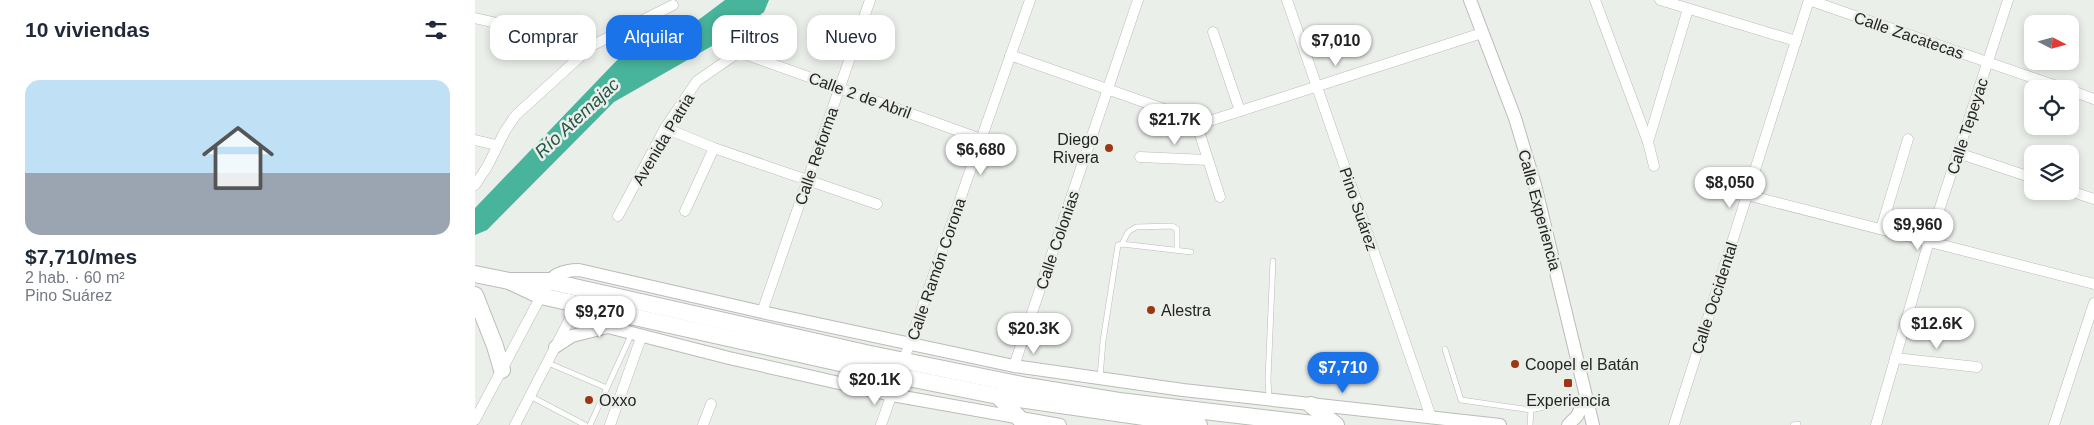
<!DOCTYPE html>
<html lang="es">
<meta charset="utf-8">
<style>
:root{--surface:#fff;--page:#f2f2f3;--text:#1f2937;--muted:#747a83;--accent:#1a73e8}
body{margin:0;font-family:Arial,sans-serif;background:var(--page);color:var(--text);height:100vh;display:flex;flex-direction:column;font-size:19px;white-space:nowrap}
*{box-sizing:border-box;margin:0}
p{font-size:16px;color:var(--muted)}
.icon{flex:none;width:28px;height:28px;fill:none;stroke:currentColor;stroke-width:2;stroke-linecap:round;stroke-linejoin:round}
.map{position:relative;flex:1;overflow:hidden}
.details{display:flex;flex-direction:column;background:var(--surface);width:475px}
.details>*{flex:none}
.guide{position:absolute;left:15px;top:15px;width:475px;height:45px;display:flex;gap:10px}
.needle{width:32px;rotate:96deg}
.controls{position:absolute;left:1549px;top:15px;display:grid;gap:10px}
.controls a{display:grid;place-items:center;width:55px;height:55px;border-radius:10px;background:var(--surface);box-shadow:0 2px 8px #0003;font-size:25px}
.price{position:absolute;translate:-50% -42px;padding:0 11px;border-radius:18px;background:#fff;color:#222;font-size:16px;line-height:32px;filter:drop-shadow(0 1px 2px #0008)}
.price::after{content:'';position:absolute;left:50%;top:30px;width:15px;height:11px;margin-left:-8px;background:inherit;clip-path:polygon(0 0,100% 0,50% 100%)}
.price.selected{background:var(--accent);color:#fff}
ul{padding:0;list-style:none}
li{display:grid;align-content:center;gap:10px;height:265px;padding:0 25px}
li span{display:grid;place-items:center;height:155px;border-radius:15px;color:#555}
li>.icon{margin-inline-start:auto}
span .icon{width:90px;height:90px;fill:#fffc;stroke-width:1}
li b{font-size:21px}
h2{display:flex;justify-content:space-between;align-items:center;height:60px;padding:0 25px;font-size:21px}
.tag{padding:0 18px;border-radius:15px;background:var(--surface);box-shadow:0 2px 8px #0003;font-size:18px;line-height:45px}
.tag.selected{background:var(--accent);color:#fff}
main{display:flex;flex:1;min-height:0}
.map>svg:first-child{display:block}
.water{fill:#47b49b}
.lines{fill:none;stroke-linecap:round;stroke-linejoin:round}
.service-casing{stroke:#b9bcb7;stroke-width:6}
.minor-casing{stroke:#b9bcb7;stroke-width:11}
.tertiary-casing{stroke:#b9bcb7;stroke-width:14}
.primary-casing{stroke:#b9bcb7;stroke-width:18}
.service{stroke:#fff;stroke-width:5}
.minor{stroke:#fff;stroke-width:10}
.tertiary{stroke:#fff;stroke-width:12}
.primary{stroke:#fff;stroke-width:16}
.poi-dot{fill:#9d3615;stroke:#ebefea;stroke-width:2}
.labels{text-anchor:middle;stroke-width:5;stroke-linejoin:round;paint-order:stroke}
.street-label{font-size:16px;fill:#242523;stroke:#ebefea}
.poi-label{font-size:16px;fill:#242523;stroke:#ebefea;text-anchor:start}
.water-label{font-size:18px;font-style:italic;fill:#265449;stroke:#ebefea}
</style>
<main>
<section class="details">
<h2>10 viviendas<svg class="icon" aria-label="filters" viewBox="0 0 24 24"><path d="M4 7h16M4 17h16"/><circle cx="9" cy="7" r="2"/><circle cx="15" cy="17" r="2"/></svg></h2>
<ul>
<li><span style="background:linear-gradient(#bfe0f5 60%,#9aa5b1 0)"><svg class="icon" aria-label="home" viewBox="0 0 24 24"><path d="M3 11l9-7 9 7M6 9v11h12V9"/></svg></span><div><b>$7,710/mes</b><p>2 hab. · 60 m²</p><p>Pino Suárez</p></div></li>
</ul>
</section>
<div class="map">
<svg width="1619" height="425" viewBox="0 0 1619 425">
<rect width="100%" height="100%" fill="#ebefea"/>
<path class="water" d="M250,0H294L289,12L265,30L139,102L12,230L0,235V208L145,57L206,33Z"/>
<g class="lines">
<g class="service-casing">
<g id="service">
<path d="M647,244L653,232L661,227L697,226L702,229V250"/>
<path d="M970,349L986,400L1056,410L1089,402"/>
<path d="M73,363L132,388"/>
<path d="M625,377L628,341L643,245L647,244L716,252"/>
<path d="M55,396L110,425"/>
<path d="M794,399L793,379L798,261"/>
<path d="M115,425L157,333"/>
<path d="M1055,425L1056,410"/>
<path d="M1318,425L1323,424"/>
</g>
</g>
<g class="minor-casing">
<g id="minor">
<path d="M812,0L956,417"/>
<path d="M1120,0L1173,142L1179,166"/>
<path d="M1185,0L1321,41"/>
<path d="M1334,0L1590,89"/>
<path d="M0,18L118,45"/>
<path d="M738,32L765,111"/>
<path d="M535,55L709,116L722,125L745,197"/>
<path d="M1595,90L1619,99"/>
<path d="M722,125L1007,33"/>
<path d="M190,128L239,148L402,204"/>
<path d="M0,140L21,145"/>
<path d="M1173,142L1213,9"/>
<path d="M1483,153L1558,178"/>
<path d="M665,157L733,160"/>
<path d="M0,185L12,167L30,131L41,115L118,45L198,5"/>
<path d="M1595,191L1619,199"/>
<path d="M1272,195L1619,284"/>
<path d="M210,211L239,148"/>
<path d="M143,216L190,128L222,81L264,52L506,139"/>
<path d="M1406,229L1433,139"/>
<path d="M287,312L395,0"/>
<path d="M1420,358L1502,367"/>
<path d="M539,366L663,0"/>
<path d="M0,420L66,296"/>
<path d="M40,425L105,299"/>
<path d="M135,425L167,335"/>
<path d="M228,425L236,404"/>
<path d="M406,425L555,0"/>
<path d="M1199,425L1334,0"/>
<path d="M1401,425L1454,241L1533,0"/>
<path d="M1579,425L1619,303"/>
</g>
</g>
<g class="tertiary-casing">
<g id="tertiary">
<path d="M995,0L1040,118L1060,185L1118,425"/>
<path d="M71,286C78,273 90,270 104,270L287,312L539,366L708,390L1025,425"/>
<path d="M103,304L117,317L133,327L254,358L417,395L585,425"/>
<path d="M80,347L97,336L133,327"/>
<path d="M1093,425L1102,416L1111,398"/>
</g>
</g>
<g class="primary-casing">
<g id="primary">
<path d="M0,274L34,281L66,296L423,376L523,396L724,425"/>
<path d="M34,281H73L395,354L552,386L644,401L847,425"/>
<path d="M0,295L20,346L27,370"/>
<path d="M523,396L545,419"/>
<path d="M836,405L861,425"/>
</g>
</g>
<use href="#service" class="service"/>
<use href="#minor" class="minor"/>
<use href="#tertiary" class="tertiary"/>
<use href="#primary" class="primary"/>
</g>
<g class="poi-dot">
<circle cx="634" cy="148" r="5"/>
<circle cx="676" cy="310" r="5"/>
<circle cx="1040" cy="364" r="5"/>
<rect x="1088" y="378" width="10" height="10" rx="2.5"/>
<circle cx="114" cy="400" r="5"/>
</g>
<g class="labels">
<g class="street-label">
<text transform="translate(1434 35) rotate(19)" y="6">Calle Zacatecas</text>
<text transform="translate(385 95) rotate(20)" y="6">Calle 2 de Abril</text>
<text transform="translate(1492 126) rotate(-72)" y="6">Calle Tepeyac</text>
<text transform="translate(188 139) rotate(-59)" y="6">Avenida Patria</text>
<text transform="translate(341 156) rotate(-71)" y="6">Calle Reforma</text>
<text transform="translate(884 209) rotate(71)" y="6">Pino Suárez</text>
<text transform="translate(1065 210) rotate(75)" y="6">Calle Experiencia</text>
<text transform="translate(582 240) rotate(-71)" y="6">Calle Colonias</text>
<text transform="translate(461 269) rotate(-71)" y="6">Calle Ramón Corona</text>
<text transform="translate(1239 298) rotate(-72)" y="6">Calle Occidental</text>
</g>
<g class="poi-label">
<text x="624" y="145" text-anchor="end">Diego<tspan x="624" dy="18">Rivera</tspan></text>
<text x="686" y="316">Alestra</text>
<text x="1050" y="370">Coopel el Batán</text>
<text x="124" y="406">Oxxo</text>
<text x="1093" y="406" text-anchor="middle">Experiencia</text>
</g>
<g class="water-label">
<text transform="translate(102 118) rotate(-43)" y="6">Río Atemajac</text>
</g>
</g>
</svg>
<div class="controls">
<a><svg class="needle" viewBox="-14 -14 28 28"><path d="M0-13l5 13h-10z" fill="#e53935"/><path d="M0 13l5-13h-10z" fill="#747a83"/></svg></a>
<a><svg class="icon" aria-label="locate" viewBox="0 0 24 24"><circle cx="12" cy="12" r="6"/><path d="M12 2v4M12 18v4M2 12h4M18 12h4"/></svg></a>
<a><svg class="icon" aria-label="layers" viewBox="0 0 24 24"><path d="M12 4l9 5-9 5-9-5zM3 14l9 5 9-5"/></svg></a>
</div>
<b class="price" style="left:861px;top:67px">$7,010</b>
<b class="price" style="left:700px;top:146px">$21.7K</b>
<b class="price" style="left:506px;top:176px">$6,680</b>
<b class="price" style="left:1255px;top:209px">$8,050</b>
<b class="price" style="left:1443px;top:251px">$9,960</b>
<b class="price" style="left:125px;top:338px">$9,270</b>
<b class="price" style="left:1462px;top:350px">$12.6K</b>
<b class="price" style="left:559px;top:355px">$20.3K</b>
<b class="price selected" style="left:868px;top:394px">$7,710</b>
<b class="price" style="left:400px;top:406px">$20.1K</b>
<div class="guide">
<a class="tag">Comprar</a>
<a class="tag selected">Alquilar</a>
<a class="tag">Filtros</a>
<a class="tag">Nuevo</a>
</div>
</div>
</main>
